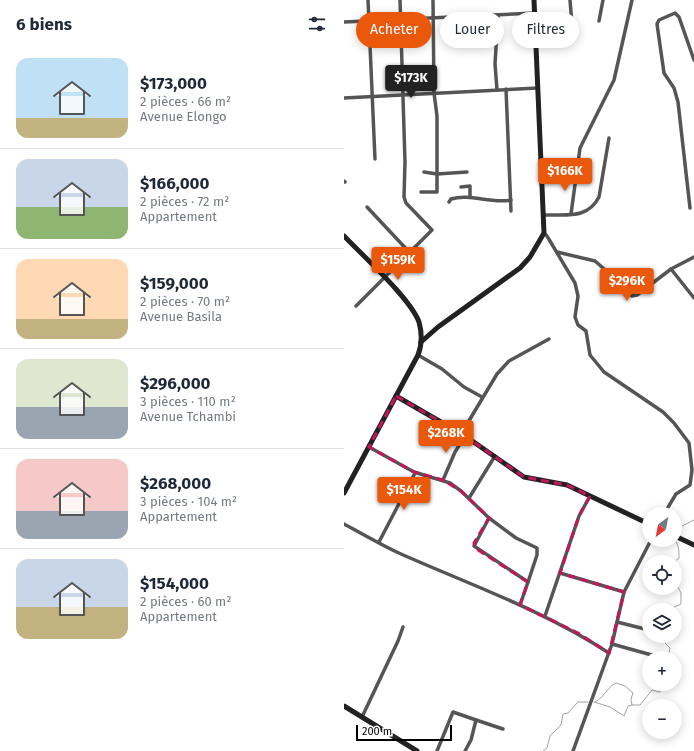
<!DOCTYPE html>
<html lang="fr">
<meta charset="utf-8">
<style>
:root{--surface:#fff;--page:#f2f2f3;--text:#1f2937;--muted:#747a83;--line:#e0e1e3;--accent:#ea580c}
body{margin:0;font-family:"Fira Sans",sans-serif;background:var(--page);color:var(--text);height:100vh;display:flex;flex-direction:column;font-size:15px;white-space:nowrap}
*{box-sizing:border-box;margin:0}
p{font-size:13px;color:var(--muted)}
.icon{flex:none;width:22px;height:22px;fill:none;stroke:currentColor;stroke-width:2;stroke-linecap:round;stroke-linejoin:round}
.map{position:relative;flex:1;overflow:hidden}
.side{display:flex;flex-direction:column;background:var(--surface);width:344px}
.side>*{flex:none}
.hud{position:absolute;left:12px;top:12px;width:278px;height:36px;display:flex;gap:8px}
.needle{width:26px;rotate:212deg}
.controls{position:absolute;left:298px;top:507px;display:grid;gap:8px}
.controls a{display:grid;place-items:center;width:40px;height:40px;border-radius:50%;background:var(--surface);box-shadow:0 2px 10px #0003;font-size:20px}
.scale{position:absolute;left:12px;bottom:10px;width:96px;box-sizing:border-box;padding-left:4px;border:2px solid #000;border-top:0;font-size:11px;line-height:14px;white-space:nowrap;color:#000;-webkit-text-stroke:3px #fff;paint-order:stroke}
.price{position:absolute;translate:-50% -34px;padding:0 9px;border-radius:4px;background:var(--accent);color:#fff;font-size:13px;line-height:26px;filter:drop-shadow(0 1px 2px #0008)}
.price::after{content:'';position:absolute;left:50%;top:24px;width:12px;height:9px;margin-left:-6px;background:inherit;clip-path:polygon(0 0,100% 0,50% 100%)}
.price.on{background:#222;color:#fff}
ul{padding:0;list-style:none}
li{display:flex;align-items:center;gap:12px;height:100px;padding:0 16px}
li+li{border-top:1px solid var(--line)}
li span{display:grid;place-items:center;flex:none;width:112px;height:80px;border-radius:12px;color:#555}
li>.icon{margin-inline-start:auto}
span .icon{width:48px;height:48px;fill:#fffc;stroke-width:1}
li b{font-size:17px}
h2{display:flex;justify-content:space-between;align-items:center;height:48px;padding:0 16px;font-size:17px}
.chip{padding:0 14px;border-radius:18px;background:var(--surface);box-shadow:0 2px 10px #0003;font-size:14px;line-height:36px}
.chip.on{background:var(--accent);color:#fff}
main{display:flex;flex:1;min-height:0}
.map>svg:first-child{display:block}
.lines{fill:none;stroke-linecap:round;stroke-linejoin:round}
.stream{stroke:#a3a3a3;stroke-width:1}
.street{stroke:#555;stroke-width:3.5}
.secondary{stroke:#222;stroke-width:5}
.marked{fill:none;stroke:#c2185b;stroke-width:3;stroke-dasharray:8 5;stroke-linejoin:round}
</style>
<main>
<section class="side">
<h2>6 biens<svg class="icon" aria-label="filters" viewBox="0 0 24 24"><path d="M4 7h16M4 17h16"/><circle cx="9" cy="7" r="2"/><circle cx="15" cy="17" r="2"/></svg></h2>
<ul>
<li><span style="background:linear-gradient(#bfe0f5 75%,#c2b280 0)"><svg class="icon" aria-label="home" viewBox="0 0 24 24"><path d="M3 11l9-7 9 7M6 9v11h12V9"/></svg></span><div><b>$173,000</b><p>2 pièces · 66 m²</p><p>Avenue Elongo</p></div></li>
<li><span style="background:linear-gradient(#c9d6e8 60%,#8fb573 0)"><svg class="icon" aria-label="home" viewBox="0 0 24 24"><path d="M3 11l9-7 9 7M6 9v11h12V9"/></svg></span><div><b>$166,000</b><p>2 pièces · 72 m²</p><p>Appartement</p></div></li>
<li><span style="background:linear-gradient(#ffd9b3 75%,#c2b280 0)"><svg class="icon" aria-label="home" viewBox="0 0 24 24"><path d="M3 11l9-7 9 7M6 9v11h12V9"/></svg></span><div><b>$159,000</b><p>2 pièces · 70 m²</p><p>Avenue Basila</p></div></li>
<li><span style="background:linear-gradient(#dfe7d0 60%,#9aa5b1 0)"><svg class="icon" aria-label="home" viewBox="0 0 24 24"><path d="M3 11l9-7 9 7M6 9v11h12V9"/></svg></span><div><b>$296,000</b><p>3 pièces · 110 m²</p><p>Avenue Tchambi</p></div></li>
<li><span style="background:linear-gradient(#f6c9c9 65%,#9aa5b1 0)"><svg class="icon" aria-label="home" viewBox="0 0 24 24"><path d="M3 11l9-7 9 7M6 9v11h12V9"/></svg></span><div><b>$268,000</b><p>3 pièces · 104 m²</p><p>Appartement</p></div></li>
<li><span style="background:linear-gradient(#c9d6e8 60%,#c2b280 0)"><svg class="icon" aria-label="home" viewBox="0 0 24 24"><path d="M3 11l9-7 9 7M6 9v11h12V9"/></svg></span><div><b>$154,000</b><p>2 pièces · 60 m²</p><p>Appartement</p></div></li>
</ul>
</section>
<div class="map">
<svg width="350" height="751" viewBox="0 0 350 751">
<rect width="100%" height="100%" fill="#fff"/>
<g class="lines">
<g class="stream">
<path d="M331,533L338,526L350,520"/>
<path d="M330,562L335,558C335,551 335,546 331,540"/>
<path d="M319,610L324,605L330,607L337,604V593L331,581"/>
<path d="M318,658L325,653L326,648L321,643L326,636"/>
<path d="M250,702L266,707L280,716L284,706L288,705"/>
<path d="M251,702C261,697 262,688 272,683L281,686L289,693L287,699L288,705H296L308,690L315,692L317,691L316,684"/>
<path d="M199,751L203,748L206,736L217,725L219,714L224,713L234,702H244"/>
</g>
<g class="street">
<path d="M24,0L31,159"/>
<path d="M226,0L229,37"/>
<path d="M255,21L259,0"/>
<path d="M0,22L191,13"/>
<path d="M162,89L167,211"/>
<path d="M153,90L151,64L154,15"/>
<path d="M0,98L194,88"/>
<path d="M80,172L93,174V116L90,93L89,0"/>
<path d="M0,181L1,182"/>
<path d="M117,187L126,186V197"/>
<path d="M77,192H93V174L123,172"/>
<path d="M105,202L107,199C126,193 146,204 167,200"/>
<path d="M23,207L67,254"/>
<path d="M346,208L334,102L330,88L320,73L313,24L315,20L331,13L335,17L350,60"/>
<path d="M227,214L236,148L270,80L288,0"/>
<path d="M199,215C222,214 243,220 255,197L265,138"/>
<path d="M200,233L203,236L231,283L234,296L231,317L234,325L242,331L246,355L260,372L319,412L330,423L345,443L348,470L346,485L332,494L320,514"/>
<path d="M213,252L251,261L275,282L288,296L293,295L327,269L350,257"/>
<path d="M327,269L350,298"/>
<path d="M12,306L88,230L62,203L60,197L61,162L56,0"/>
<path d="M74,355L98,369L120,387L138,397"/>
<path d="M117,434L153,374L165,361L205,339"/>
<path d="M25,447L70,472L106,483L117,491L145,518L130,546L184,582L176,605"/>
<path d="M99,480L111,452L121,436"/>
<path d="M125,498L151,456"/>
<path d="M145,518L172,538L193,548V555L184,582"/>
<path d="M0,524C19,534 37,545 57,554C127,585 201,611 265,653"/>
<path d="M35,542L71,473"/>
<path d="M216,573L280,592L307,540"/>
<path d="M201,616L235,516L246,496"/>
<path d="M273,622L305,630"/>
<path d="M268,644L315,657"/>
<path d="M18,717L54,641L59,627"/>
<path d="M93,751L109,712L132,720"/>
<path d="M121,751L127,740L132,720L159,729"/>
<path d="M229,751L268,644L280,592"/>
</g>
<g class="secondary">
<path d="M0,236C19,256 66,298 75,322C78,333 78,345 74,355L0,493"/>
<path d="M77,342L94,327L176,268L186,257L200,233L190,0"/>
<path d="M52,396L121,436L180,477L223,485L305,524"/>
<path d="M331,536L350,545"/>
<path d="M0,706L73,751"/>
</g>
</g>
<path class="marked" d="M52,396L121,436L180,477L223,485L246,496L235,516L216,573L280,592L265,653L234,633L176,605L184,582L131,548L130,543L145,518L117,491L99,480L70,472L25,447Z"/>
</svg>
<div class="controls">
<a><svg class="needle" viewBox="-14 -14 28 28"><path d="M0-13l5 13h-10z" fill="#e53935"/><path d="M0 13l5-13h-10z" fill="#747a83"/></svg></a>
<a><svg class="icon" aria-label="locate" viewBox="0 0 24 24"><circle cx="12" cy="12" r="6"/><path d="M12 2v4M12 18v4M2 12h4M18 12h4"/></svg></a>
<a><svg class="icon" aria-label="layers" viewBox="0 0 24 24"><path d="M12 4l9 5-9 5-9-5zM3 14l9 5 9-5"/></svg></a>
<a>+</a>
<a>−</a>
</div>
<div class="scale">200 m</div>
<b class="price on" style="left:67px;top:99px">$173K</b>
<b class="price" style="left:221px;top:192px">$166K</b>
<b class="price" style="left:54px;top:281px">$159K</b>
<b class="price" style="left:283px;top:302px">$296K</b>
<b class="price" style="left:102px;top:454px">$268K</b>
<b class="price" style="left:60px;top:511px">$154K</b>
<div class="hud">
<a class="chip on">Acheter</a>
<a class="chip">Louer</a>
<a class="chip">Filtres</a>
</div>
</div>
</main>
